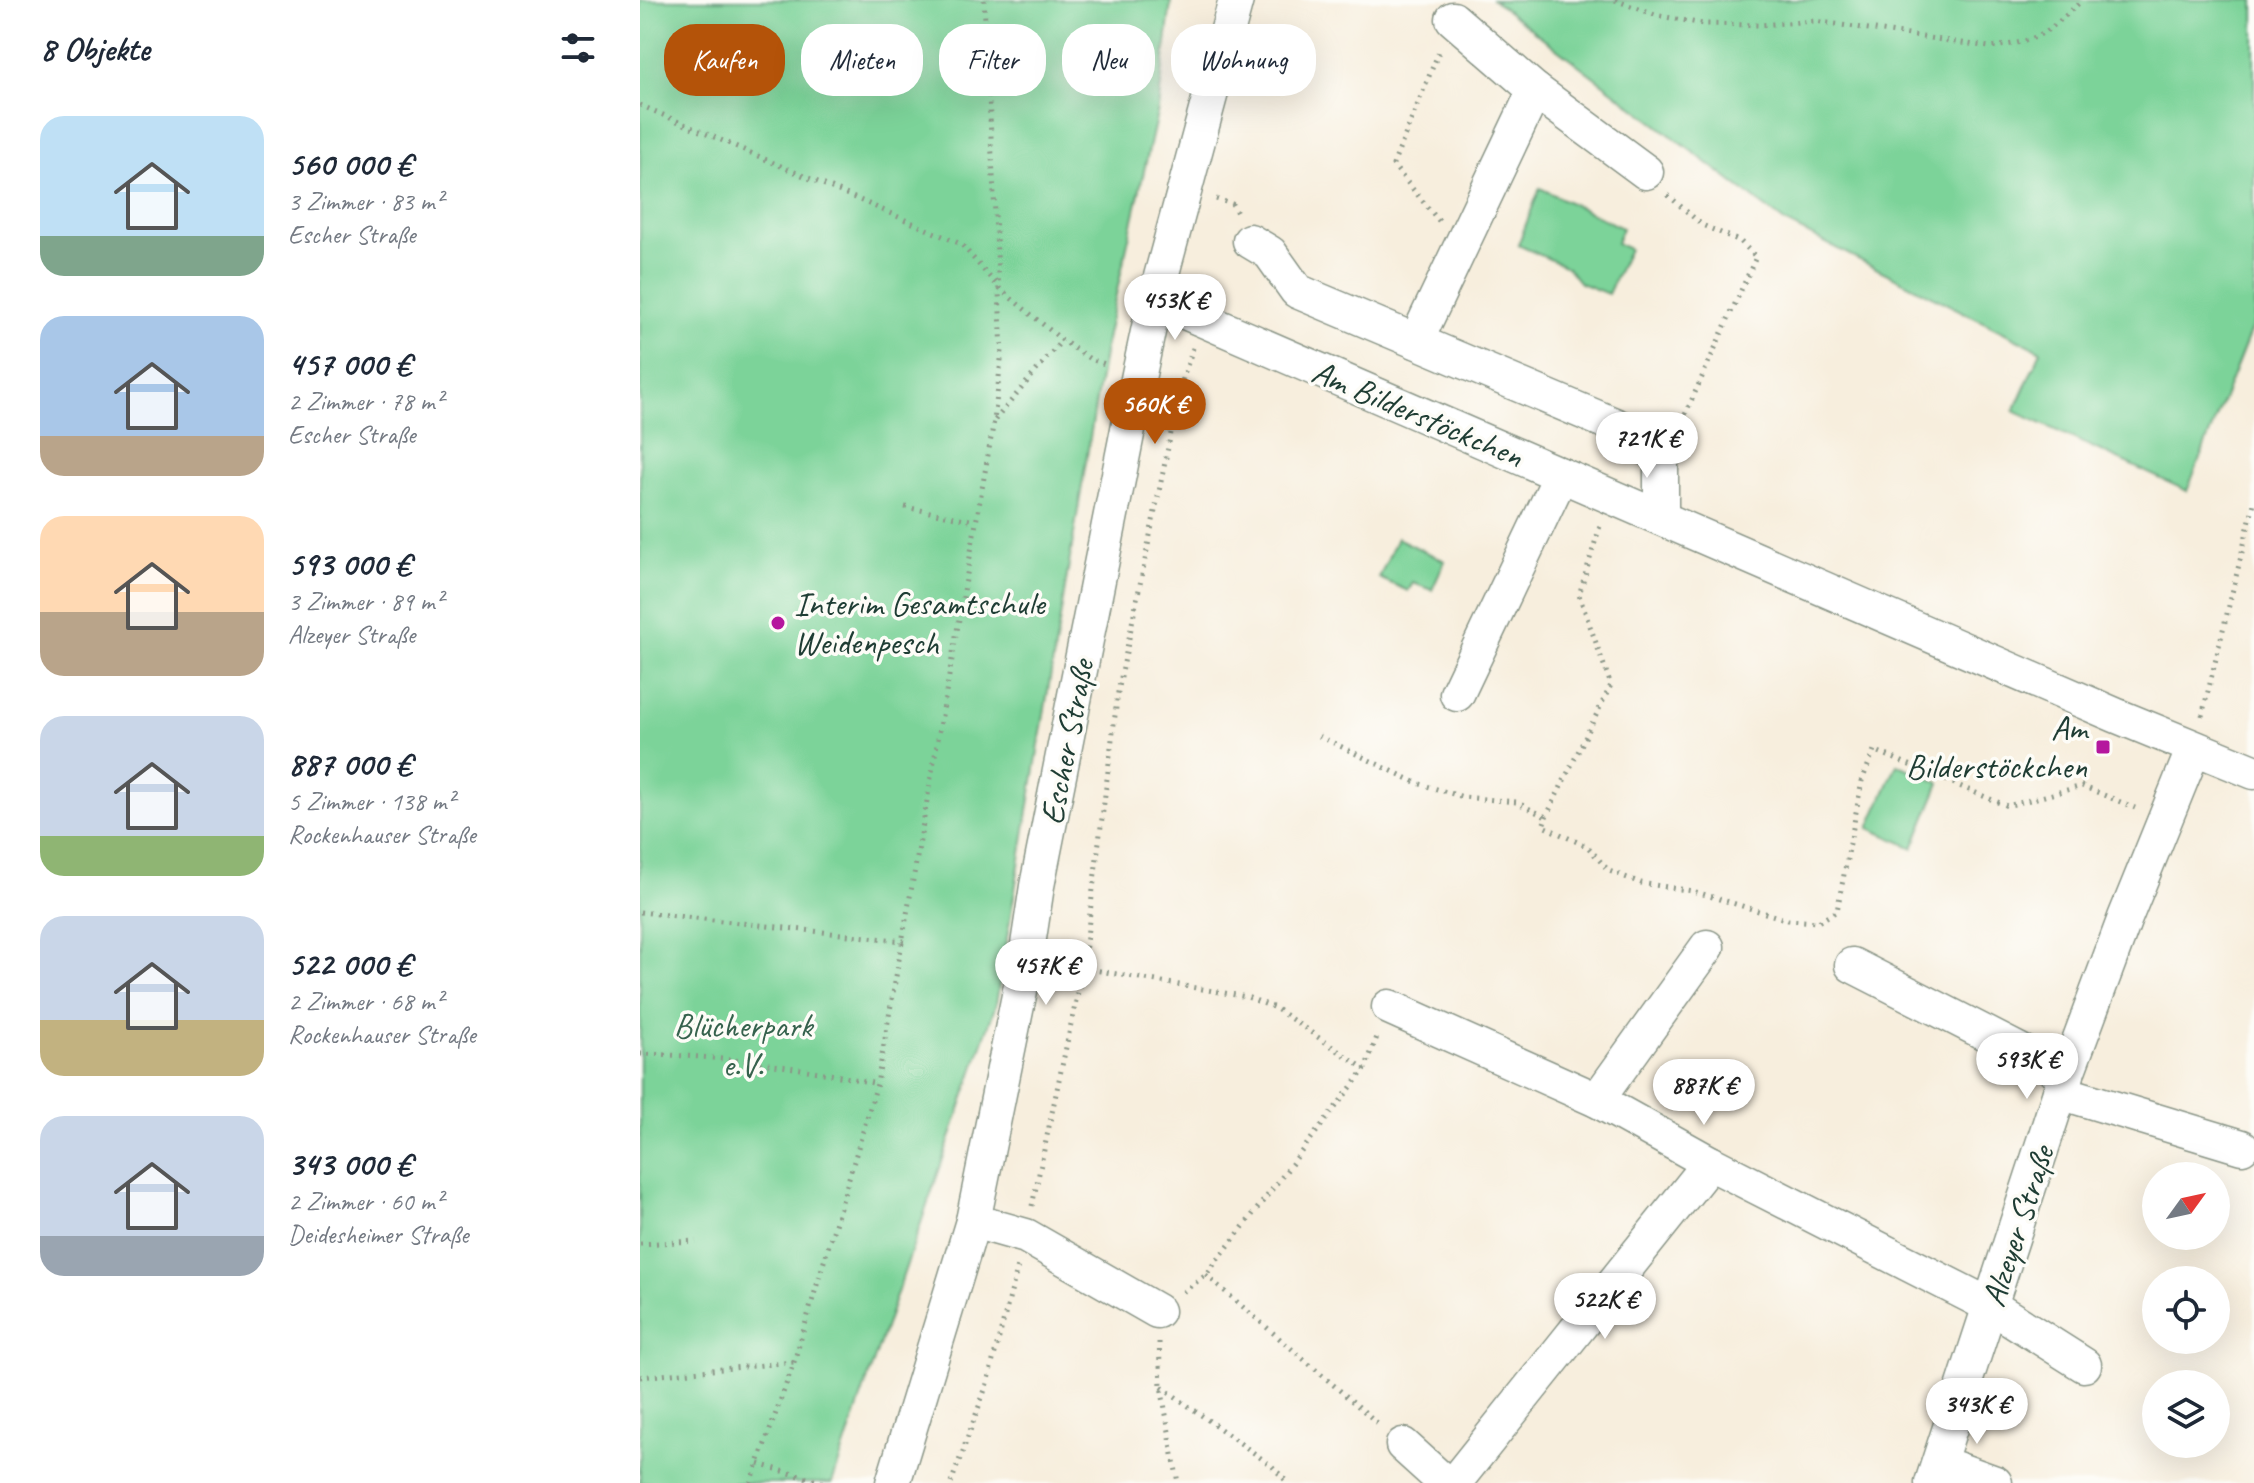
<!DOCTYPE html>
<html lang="de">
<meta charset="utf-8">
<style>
:root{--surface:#fff;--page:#f2f2f3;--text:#1f2937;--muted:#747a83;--accent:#b45309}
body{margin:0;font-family:Caveat,sans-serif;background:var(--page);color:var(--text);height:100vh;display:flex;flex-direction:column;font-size:30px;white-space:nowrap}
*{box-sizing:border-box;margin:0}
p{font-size:26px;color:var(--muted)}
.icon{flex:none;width:44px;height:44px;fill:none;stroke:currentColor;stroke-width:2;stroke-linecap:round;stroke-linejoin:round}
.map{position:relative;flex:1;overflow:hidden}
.drawer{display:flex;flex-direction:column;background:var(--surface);width:640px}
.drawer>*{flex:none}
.hud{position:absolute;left:24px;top:24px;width:760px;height:72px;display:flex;gap:16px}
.needle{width:52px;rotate:57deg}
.buttons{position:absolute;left:1502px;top:1162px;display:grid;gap:16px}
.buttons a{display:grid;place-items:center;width:88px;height:88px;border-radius:50%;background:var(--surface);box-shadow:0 8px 32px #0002;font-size:40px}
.price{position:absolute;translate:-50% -68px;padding:0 18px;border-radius:28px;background:#fff;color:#222;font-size:26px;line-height:52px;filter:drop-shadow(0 2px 4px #0008)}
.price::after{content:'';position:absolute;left:50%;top:48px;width:24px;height:18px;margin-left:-12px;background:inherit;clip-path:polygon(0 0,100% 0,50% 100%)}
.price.active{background:var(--accent);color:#fff}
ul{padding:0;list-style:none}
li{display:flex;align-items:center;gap:24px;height:200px;padding:0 40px}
li span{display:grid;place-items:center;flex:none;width:224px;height:160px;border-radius:24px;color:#555}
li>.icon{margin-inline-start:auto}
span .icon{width:96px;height:96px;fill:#fffc;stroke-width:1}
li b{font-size:34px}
h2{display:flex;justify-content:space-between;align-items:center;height:96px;padding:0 40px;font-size:34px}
.chip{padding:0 28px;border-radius:32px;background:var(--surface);box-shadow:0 8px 32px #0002;font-size:28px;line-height:72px}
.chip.active{background:var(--accent);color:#fff}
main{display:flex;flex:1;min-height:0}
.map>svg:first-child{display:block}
.green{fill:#7bd399;stroke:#4d8866;stroke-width:2}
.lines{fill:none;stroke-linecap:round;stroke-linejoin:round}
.minor-casing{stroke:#8b9688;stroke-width:37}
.path{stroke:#8b9688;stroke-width:5;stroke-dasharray:2 6;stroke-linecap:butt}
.minor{stroke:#fff;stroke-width:34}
.poi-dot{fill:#b5179e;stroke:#fdfcf7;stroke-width:3}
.labels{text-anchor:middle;stroke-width:7;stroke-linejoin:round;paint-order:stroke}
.street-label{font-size:34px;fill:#1f3d34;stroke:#fdfcf7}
.poi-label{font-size:34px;fill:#1f3d34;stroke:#fdfcf7;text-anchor:start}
.park-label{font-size:34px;fill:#36624d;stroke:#fdfcf7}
</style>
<main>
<section class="drawer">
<h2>8 Objekte<svg class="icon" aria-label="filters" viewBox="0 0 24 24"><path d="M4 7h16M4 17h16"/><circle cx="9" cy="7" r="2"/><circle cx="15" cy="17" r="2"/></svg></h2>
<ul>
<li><span style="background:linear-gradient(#bfe0f5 75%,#7fa58c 0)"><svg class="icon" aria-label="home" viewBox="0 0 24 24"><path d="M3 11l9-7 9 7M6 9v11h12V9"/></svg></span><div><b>560 000 €</b><p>3 Zimmer · 83 m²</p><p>Escher Straße</p></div></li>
<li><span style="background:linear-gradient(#a9c7e8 75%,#b9a48a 0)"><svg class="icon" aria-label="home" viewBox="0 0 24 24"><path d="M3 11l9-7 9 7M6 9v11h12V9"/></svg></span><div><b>457 000 €</b><p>2 Zimmer · 78 m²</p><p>Escher Straße</p></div></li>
<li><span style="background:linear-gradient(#ffd9b3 60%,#b9a48a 0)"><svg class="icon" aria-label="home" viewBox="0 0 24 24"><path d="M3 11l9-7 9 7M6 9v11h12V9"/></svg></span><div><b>593 000 €</b><p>3 Zimmer · 89 m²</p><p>Alzeyer Straße</p></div></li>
<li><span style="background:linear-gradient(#c9d6e8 75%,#8fb573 0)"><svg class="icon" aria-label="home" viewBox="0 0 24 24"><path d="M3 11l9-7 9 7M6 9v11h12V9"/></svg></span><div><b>887 000 €</b><p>5 Zimmer · 138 m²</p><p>Rockenhauser Straße</p></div></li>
<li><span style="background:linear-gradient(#c9d6e8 65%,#c2b280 0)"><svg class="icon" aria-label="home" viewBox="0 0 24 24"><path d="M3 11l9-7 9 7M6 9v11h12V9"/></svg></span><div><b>522 000 €</b><p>2 Zimmer · 68 m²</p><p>Rockenhauser Straße</p></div></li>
<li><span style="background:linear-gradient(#c9d6e8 75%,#9aa5b1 0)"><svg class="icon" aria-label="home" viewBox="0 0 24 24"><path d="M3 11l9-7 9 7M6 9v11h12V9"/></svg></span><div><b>343 000 €</b><p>2 Zimmer · 60 m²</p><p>Deidesheimer Straße</p></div></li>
</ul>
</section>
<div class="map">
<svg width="1614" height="1483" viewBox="0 0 1614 1483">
<rect width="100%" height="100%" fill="#fdfcf7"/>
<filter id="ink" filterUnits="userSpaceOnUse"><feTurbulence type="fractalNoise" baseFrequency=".0125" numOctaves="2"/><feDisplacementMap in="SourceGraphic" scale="16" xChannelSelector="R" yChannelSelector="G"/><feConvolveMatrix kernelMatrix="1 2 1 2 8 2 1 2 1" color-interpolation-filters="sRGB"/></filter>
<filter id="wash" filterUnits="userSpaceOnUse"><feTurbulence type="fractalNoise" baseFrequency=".006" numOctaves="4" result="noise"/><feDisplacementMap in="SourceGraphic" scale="32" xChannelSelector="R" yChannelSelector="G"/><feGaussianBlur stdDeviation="1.8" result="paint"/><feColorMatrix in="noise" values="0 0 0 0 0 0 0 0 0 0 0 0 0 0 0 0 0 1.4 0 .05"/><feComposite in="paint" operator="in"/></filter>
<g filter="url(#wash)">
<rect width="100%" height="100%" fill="#f7eedd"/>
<g class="green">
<path d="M0,0H530L531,2L518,109L467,335L356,1004L192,1483H0Z"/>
<path d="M853,0H1614V322L1547,491L1374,411L1401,351L1146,223Z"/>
<path d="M900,188L982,228L976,243L989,249L968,294L940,283L927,267L878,245Z"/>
<path d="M757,538L805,561L792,590L773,583L768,591L739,578Z"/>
<path d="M1257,764L1300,783L1273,848L1229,828Z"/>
</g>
</g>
<g filter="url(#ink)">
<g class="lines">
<g class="minor-casing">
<g id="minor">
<path d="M813,19L895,90"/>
<path d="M610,241L630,253L657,291L998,435L1021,462V518"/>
<path d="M515,299L1475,715L1614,772"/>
<path d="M776,341L895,90L1006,172"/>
<path d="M817,694L921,475"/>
<path d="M1212,965L1427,1075"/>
<path d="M749,1007L957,1100L1070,1163L1351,1306L1444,1365"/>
<path d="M1420,1092L1602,1147"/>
<path d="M957,1100L1067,947"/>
<path d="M333,1221L386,1236L517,1311"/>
<path d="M763,1445L805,1483"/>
<path d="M1300,1463L1355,1483"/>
<path d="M253,1483L333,1221L384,971L397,886L499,374L515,299L596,0"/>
<path d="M814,1483L1070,1163"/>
<path d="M1292,1483L1420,1092L1485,918L1554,748"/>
</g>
</g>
<g class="path">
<path d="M975,0L1015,15L1063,24L1118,25L1175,21L1349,47C1397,43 1409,32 1442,0"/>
<path d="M0,105L321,244L360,289L422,340L450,359L468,365"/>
<path d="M1028,195L1062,225L1100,241L1116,257L1040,426L1035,430"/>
<path d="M576,199L592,204L598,215"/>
<path d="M799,221L753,165L800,49"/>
<path d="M355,420L422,340"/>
<path d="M265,507L335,521"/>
<path d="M1562,716L1614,503"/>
<path d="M679,736L777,783L823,797L876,802L906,817L903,826L948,847L969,871L1001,883L1053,891L1148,920L1178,922L1197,911L1222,781L1234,750L1367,806L1442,786L1495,808"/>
<path d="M906,817L971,685L939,595L960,526"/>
<path d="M0,912L264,941"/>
<path d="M443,968L607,997L635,1008L725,1069"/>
<path d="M0,1054C80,1056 159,1066 237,1084"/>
<path d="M392,1206L443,968L478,692L541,384L553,348"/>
<path d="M0,1244L56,1241"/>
<path d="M566,1275L741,1426"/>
<path d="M543,1292L566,1275L725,1069L738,1034"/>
<path d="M519,1342L521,1386L538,1483"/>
<path d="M0,1377L154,1362"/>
<path d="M522,1387L632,1466L648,1483"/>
<path d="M119,1464L184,1483"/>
<path d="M111,1483L154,1362L237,1084L354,421L362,351L344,0"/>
<path d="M311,1483L346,1387L378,1266"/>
</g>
<use href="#minor" class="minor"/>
</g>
</g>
<g class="poi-dot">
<circle cx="138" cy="623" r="8"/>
<rect x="1455" y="739" width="16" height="16" rx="4"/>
</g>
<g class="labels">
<g class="street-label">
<text transform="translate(778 413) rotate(23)" y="12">Am Bilderstöckchen</text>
<text transform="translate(426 742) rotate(-79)" y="12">Escher Straße</text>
<text transform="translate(1377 1226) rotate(-72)" y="12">Alzeyer Straße</text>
</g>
<g class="poi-label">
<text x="154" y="615">Interim Gesamtschule<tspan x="154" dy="39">Weidenpesch</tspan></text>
<text x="1447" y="739" text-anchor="end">Am<tspan x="1447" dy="39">Bilderstöckchen</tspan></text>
</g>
<g class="park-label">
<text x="103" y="1037">Blücherpark<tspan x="103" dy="39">e.V.</tspan></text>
</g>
</g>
</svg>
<div class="buttons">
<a><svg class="needle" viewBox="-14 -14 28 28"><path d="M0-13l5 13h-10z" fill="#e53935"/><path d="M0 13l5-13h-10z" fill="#747a83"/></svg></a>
<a><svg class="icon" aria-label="locate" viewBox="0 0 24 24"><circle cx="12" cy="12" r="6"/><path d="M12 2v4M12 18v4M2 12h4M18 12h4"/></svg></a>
<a><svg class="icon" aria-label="layers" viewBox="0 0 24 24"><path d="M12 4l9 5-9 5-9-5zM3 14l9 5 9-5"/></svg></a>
</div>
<b class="price" style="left:535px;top:342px">453K €</b>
<b class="price active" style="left:515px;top:446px">560K €</b>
<b class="price" style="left:1007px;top:480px">721K €</b>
<b class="price" style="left:406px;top:1007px">457K €</b>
<b class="price" style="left:1387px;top:1101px">593K €</b>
<b class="price" style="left:1064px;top:1127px">887K €</b>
<b class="price" style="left:965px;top:1341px">522K €</b>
<b class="price" style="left:1337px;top:1446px">343K €</b>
<div class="hud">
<a class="chip active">Kaufen</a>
<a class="chip">Mieten</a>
<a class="chip">Filter</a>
<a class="chip">Neu</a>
<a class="chip">Wohnung</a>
</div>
</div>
</main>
